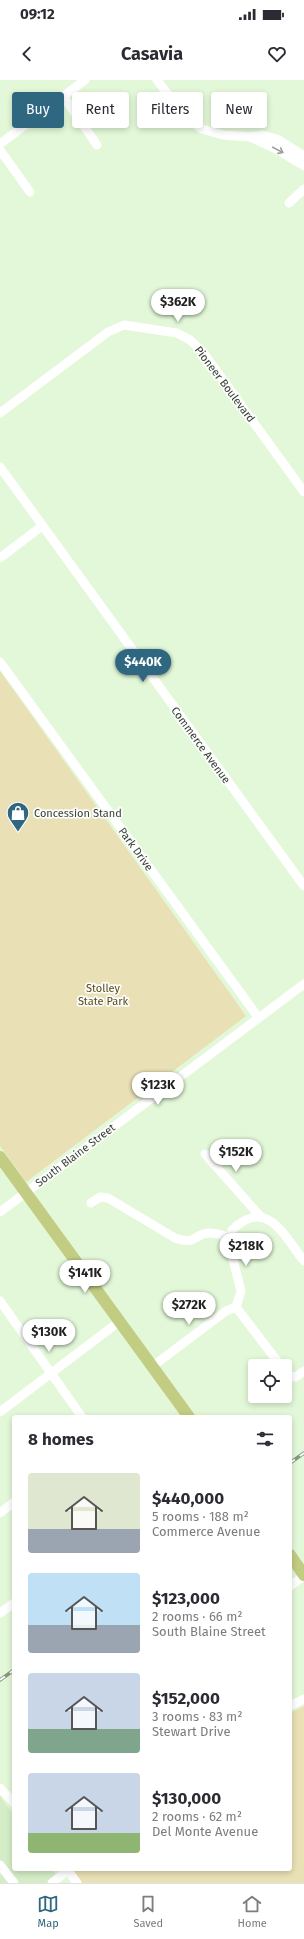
<!DOCTYPE html>
<meta charset="utf-8">
<style>
:root{--surface:#fff;--page:#f2f2f3;--text:#2b2b33;--muted:#7c7c81;--line:#e1e1e2;--accent:#2f6781}
body{margin:0;font-family:"Fira Sans",sans-serif;background:var(--page);color:var(--text);height:100vh;display:flex;flex-direction:column;font-size:15px;white-space:nowrap}
*{box-sizing:border-box;margin:0}
p{font-size:13px;color:var(--muted)}
.icon{flex:none;width:22px;height:22px;fill:none;stroke:currentColor;stroke-width:2;stroke-linecap:round;stroke-linejoin:round}
.map{position:relative;flex:1;overflow:hidden}
.side{position:absolute;left:12px;top:1335px;width:280px;height:456px;display:flex;flex-direction:column;background:var(--surface);border-radius:4px;box-shadow:0 2px 6px #0003}
.side>*{flex:none}
.banner{position:absolute;left:12px;top:12px;width:280px;height:36px;display:flex;gap:8px}
.tools{position:absolute;left:248px;top:1279px;display:grid;gap:8px}
.tools a{display:grid;place-items:center;width:44px;height:44px;border-radius:4px;background:var(--surface);box-shadow:0 2px 6px #0003;font-size:20px}
.price{position:absolute;translate:-50% -34px;padding:0 9px;border-radius:14px;background:#fff;color:#222;font-size:13px;line-height:26px;filter:drop-shadow(0 1px 2px #0008)}
.price::after{content:'';position:absolute;left:50%;top:24px;width:12px;height:9px;margin-left:-6px;background:inherit;clip-path:polygon(0 0,100% 0,50% 100%)}
.price.on{background:var(--accent);color:#fff}
ul{padding:0;list-style:none}
li{display:flex;align-items:center;gap:12px;height:100px;padding:0 16px}
li span{display:grid;place-items:center;flex:none;width:112px;height:80px;border-radius:4px;color:#555}
li>.icon{margin-inline-start:auto}
span .icon{width:48px;height:48px;fill:#fffc;stroke-width:1}
li b{font-size:17px}
h2{display:flex;justify-content:space-between;align-items:center;height:48px;padding:0 16px;font-size:17px}
.pill{padding:0 14px;border-radius:4px;background:var(--surface);box-shadow:0 2px 6px #0003;font-size:14px;line-height:36px}
.pill.on{background:var(--accent);color:#fff}
.status{display:flex;justify-content:space-between;align-items:center;height:28px;padding:0 20px;background:var(--surface);direction:ltr}
.status svg{height:11px;fill:currentColor}
header{display:flex;justify-content:space-between;align-items:center;height:52px;padding:0 16px;background:var(--surface);font-size:18px;font-weight:700}
.menu{display:flex;justify-content:space-around;align-items:center;height:56px;border-top:1px solid var(--line);background:var(--surface);font-size:11px;color:var(--muted)}
.menu a{display:grid;justify-items:center;gap:2px}
.menu .on{color:var(--accent)}
.map>svg:first-child{display:block}
.built{fill:#d4edc7}
.green{fill:#e9e0b5}
.lines{fill:none;stroke-linecap:round;stroke-linejoin:round}
.minor{stroke:#fff;stroke-width:9}
.major{stroke:#c3cc83;stroke-width:12}
.rail-casing{stroke:#889781;stroke-width:3.5}
.rail{stroke:#fdfdfd;stroke-width:2;stroke-dasharray:6;stroke-linecap:butt}
.oneway{stroke:#9a9f98}
.labels{text-anchor:middle;stroke-width:3.5;stroke-linejoin:round;paint-order:stroke}
.street-label{font-size:11px;fill:#363f32;stroke:#fdfdfd}
.poi-label{font-size:11px;fill:#363f32;stroke:#fdfdfd;text-anchor:start}
.park-label{font-size:11px;fill:#574c16;stroke:#fdfdfd}
</style>
<div class="status"><b>09:12</b><svg viewBox="0 0 49 12"><path d="M0 12V9h3v3zM5 12V6h3v6zM10 12V3h3v9zM15 12V0h3v12zM26 1h20v11H26zM47 4h2v5h-2z"/></svg></div>
<header><svg class="icon" aria-label="back" viewBox="0 0 24 24"><path d="M15 5l-7 7 7 7"/></svg>Casavia<svg class="icon" aria-label="heart" viewBox="0 0 24 24"><path d="M12 20l-8-8c-3-5 5-10 8-4 3-6 11-1 8 4z"/></svg></header>
<div class="map">
<svg width="304" height="1803" viewBox="0 0 304 1803">
<rect width="100%" height="100%" fill="#e2f8d8"/>
<path class="built" d="M0,1716L14,1736V1789H52L61,1803H0Z"/>
<g class="green">
<path d="M0,591L246,936L26,1102L0,1066Z"/>
<path d="M304,1626V1803H82L74,1791L77,1789H290V1633Z"/>
</g>
<g class="lines">
<g class="minor">
<path d="M157,0L185,37L202,49L223,55L250,57L263,55L279,60L304,76"/>
<path d="M63,16L97,65"/>
<path d="M250,57L276,69L304,86"/>
<path d="M0,64L85,0"/>
<path d="M0,70L30,112"/>
<path d="M289,123L304,109"/>
<path d="M0,333L108,252L124,245L177,253L190,260L202,271L304,412"/>
<path d="M0,387L304,806"/>
<path d="M0,478L42,446"/>
<path d="M0,582L258,937"/>
<path d="M205,1074L260,1136"/>
<path d="M91,1123L100,1117L108,1118L175,1158C198,1166 193,1153 210,1153C217,1153 225,1156 232,1158"/>
<path d="M0,1132L304,904"/>
<path d="M0,1221L82,1337"/>
<path d="M153,1286L226,1231L236,1227"/>
<path d="M281,1286L236,1227L241,1211L231,1172L232,1150C267,1116 284,1156 304,1181"/>
<path d="M285,1291L289,1296L296,1297L304,1291"/>
<path d="M0,1332L120,1241"/>
<path d="M0,1433L14,1422"/>
<path d="M290,1506L304,1496"/>
<path d="M0,1533L14,1523"/>
<path d="M290,1626L304,1619"/>
<path d="M0,1708L14,1723"/>
<path d="M0,1785L14,1803"/>
<path d="M67,1789L77,1803"/>
<path d="M52,1803L69,1789"/>
</g>
<g class="major">
<path d="M0,1077L189,1337"/>
<path d="M290,1475L304,1495"/>
</g>
<g class="rail-casing">
<g id="rail">
<path d="M290,1383L304,1373"/>
<path d="M0,1600L14,1590"/>
</g>
</g>
<use href="#rail" class="rail"/>
</g>
<defs><path id="oneway-shaft" d="M-6 0H5M1.5-3L5.5 0L1.5 3" fill="none" stroke-width="1.6" stroke-linecap="round" stroke-linejoin="round"/></defs>
<use class="oneway" href="#oneway-shaft" transform="translate(278 70) rotate(28)"/>
<defs>
<g id="shop-pin" transform="scale(1.15)"><path d="M0 17L-7.5 6A9.5 9.5 0 1 1 7.5 6Z" fill="#2f6781" stroke="#fdfdfd"/><path d="M-5-2.5h2.3a2.7 3.5 0 0 1 5.4 0H5L5.5 6h-11ZM-1.5-2.5h3a1.5 2.3 0 0 0-3 0Z" fill="#fff"/></g>
</defs>
<g fill-rule="evenodd">
<use href="#shop-pin" x="18" y="733"/>
</g>
<g class="labels">
<g class="street-label">
<text transform="translate(225 304) rotate(53)" y="4">Pioneer Boulevard</text>
<text transform="translate(201 665) rotate(54)" y="4">Commerce Avenue</text>
<text transform="translate(136 769) rotate(54)" y="4">Park Drive</text>
<text transform="translate(75 1075) rotate(-37)" y="4">South Blaine Street</text>
</g>
<g class="poi-label">
<text x="34" y="737">Concession Stand</text>
</g>
<g class="park-label">
<text x="103" y="912">Stolley<tspan x="103" dy="13">State Park</tspan></text>
</g>
</g>
</svg>
<div class="tools">
<a><svg class="icon" aria-label="locate" viewBox="0 0 24 24"><circle cx="12" cy="12" r="6"/><path d="M12 2v4M12 18v4M2 12h4M18 12h4"/></svg></a>
</div>
<b class="price" style="left:178px;top:243px">$362K</b>
<b class="price on" style="left:143px;top:603px">$440K</b>
<b class="price" style="left:158px;top:1026px">$123K</b>
<b class="price" style="left:236px;top:1093px">$152K</b>
<b class="price" style="left:246px;top:1187px">$218K</b>
<b class="price" style="left:85px;top:1214px">$141K</b>
<b class="price" style="left:189px;top:1246px">$272K</b>
<b class="price" style="left:49px;top:1273px">$130K</b>
<div class="banner">
<a class="pill on">Buy</a>
<a class="pill">Rent</a>
<a class="pill">Filters</a>
<a class="pill">New</a>
</div>
<section class="side">
<h2>8 homes<svg class="icon" aria-label="filters" viewBox="0 0 24 24"><path d="M4 7h16M4 17h16"/><circle cx="9" cy="7" r="2"/><circle cx="15" cy="17" r="2"/></svg></h2>
<ul>
<li><span style="background:linear-gradient(#dfe7d0 70%,#9aa5b1 0)"><svg class="icon" aria-label="home" viewBox="0 0 24 24"><path d="M3 11l9-7 9 7M6 9v11h12V9"/></svg></span><div><b>$440,000</b><p>5 rooms · 188 m²</p><p>Commerce Avenue</p></div></li>
<li><span style="background:linear-gradient(#bfe0f5 65%,#9aa5b1 0)"><svg class="icon" aria-label="home" viewBox="0 0 24 24"><path d="M3 11l9-7 9 7M6 9v11h12V9"/></svg></span><div><b>$123,000</b><p>2 rooms · 66 m²</p><p>South Blaine Street</p></div></li>
<li><span style="background:linear-gradient(#c9d6e8 70%,#7fa58c 0)"><svg class="icon" aria-label="home" viewBox="0 0 24 24"><path d="M3 11l9-7 9 7M6 9v11h12V9"/></svg></span><div><b>$152,000</b><p>3 rooms · 83 m²</p><p>Stewart Drive</p></div></li>
<li><span style="background:linear-gradient(#c9d6e8 75%,#8fb573 0)"><svg class="icon" aria-label="home" viewBox="0 0 24 24"><path d="M3 11l9-7 9 7M6 9v11h12V9"/></svg></span><div><b>$130,000</b><p>2 rooms · 62 m²</p><p>Del Monte Avenue</p></div></li>
</ul>
</section>
</div>
<nav class="menu">
<a class="on"><svg class="icon" aria-label="map" viewBox="0 0 24 24"><path d="M3 6l6-2 6 2 6-2v14l-6 2-6-2-6 2zM9 4v14M15 6v14"/></svg>Map</a>
<a><svg class="icon" aria-label="saved" viewBox="0 0 24 24"><path d="M7 4h10v16l-5-4-5 4z"/></svg>Saved</a>
<a><svg class="icon" aria-label="home" viewBox="0 0 24 24"><path d="M3 11l9-7 9 7M6 9v11h12V9"/></svg>Home</a>
</nav>
